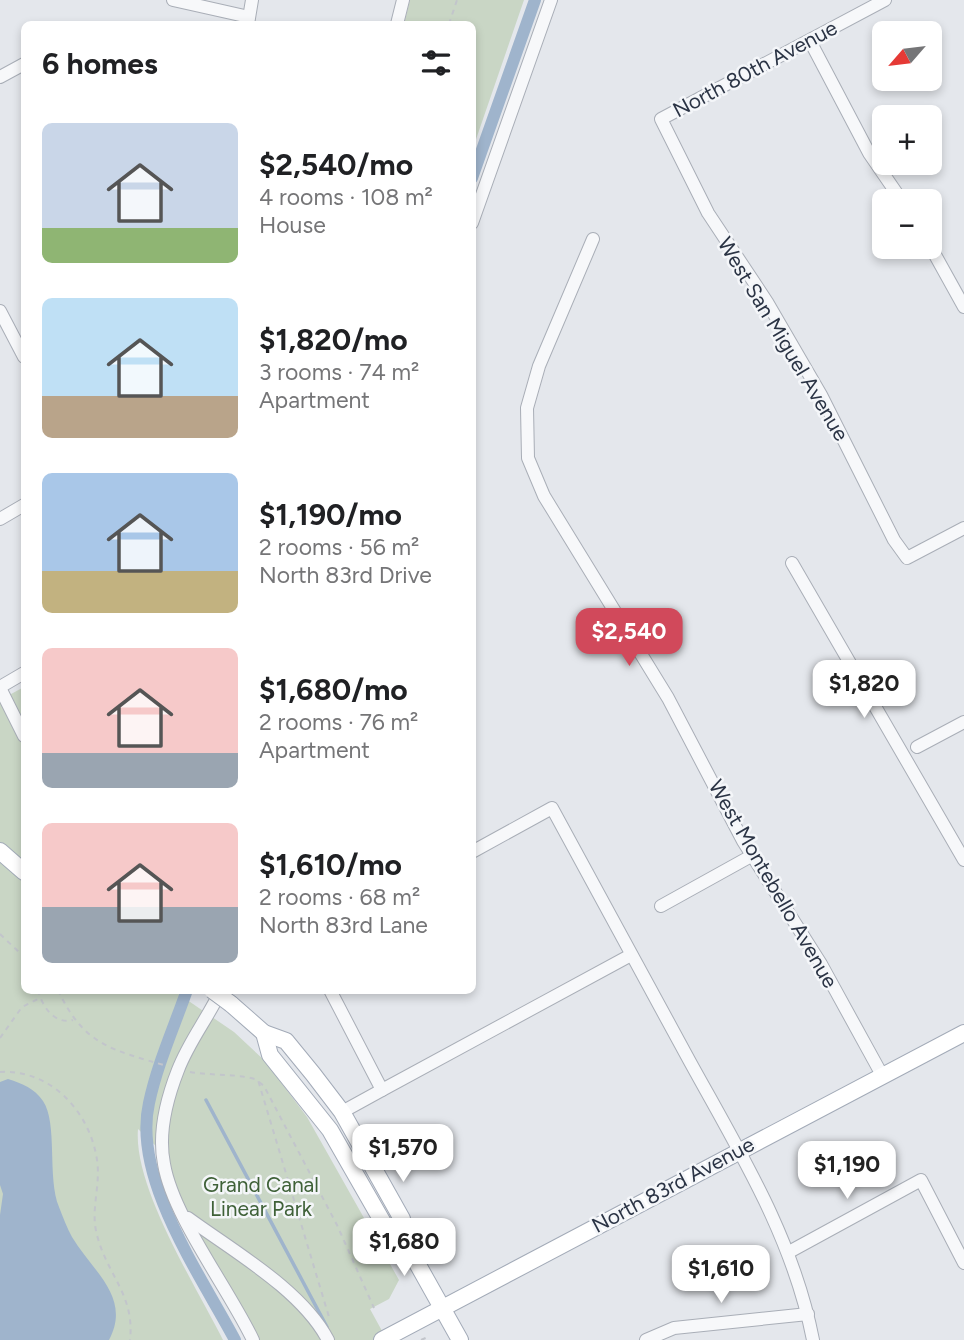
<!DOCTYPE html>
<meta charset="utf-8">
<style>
:root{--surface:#fff;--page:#f2f2f2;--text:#202124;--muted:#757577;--accent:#d1495b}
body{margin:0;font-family:Figtree,sans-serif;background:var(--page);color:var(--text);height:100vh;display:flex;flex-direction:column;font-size:26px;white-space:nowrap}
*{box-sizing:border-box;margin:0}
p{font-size:23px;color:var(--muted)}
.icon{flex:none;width:38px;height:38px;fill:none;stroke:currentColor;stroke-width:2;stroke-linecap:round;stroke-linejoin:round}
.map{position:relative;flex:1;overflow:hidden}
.sheet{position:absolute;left:21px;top:21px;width:455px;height:973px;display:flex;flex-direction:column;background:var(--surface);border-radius:10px;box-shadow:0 4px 10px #0003}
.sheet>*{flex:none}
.needle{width:46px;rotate:242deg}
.controls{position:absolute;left:872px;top:21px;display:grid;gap:14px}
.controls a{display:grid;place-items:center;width:70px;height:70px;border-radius:10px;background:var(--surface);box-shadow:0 4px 10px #0003;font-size:35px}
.price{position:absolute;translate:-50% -60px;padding:0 16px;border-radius:14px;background:#fff;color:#222;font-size:23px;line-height:46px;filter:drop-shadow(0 2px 4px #0008)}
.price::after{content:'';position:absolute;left:50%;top:42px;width:21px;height:16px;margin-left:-10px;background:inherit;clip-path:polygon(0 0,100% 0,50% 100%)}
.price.active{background:var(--accent);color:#fff}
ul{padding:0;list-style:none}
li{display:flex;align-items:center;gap:21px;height:175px;padding:0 21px}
li span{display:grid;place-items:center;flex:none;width:196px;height:140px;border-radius:10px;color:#555}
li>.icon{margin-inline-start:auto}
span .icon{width:84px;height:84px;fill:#fffc;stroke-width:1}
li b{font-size:30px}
h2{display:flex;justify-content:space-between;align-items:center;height:84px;padding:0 21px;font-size:30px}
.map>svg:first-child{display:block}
.green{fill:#c9d6c5}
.water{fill:#9fb4cc}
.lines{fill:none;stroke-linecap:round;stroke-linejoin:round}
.stream{stroke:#9fb4cc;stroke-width:3.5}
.canal{stroke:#9fb4cc;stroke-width:12}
.minor-casing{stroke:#a9aeb7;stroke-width:14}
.major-casing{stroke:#a3abb8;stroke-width:18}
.path{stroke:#c2c5cb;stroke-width:2;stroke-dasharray:5 5;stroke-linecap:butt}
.minor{stroke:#f7f8fa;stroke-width:12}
.major{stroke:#fff;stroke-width:16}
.major-bridge-casing{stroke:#a3abb8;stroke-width:18;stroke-linecap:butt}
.major-bridge{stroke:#fff;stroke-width:16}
.labels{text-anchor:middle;stroke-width:5;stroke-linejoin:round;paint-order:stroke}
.street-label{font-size:21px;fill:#2b3445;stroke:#f4f6f9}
.park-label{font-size:21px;fill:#3f6138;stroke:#f4f6f9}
</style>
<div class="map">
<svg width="964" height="1340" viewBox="0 0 964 1340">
<rect width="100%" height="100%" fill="#e4e7ec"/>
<g class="green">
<path d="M410,0H524L473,148L472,24H404Z"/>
<path d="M24,687V990L174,991L234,1032L265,1061L307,1117L399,1280L389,1299L370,1309L387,1340H248L228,1303L157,1147L138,1129C133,1187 196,1286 223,1340H0V700Z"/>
</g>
<path class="water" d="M8,1079C23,1084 34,1088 43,1101C58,1123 47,1178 59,1207C63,1217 67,1228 72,1237C92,1271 132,1297 109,1340H0V1215L3,1194L0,1185V1082Z"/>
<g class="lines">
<path class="stream" d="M206,1100L327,1327"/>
<g class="canal">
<path d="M472,178L535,0"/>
<path d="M187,990C174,1027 157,1065 149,1103C132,1178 200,1274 235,1340"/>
</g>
<g class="minor-casing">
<g id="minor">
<path d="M173,0L249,17"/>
<path d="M885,0L661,119L708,213L767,302L821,395L894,540L907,558L964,528"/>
<path d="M248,24L252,0"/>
<path d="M397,24L403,0"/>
<path d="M810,41L869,153L902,201"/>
<path d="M0,77L24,64"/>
<path d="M472,223L551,0"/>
<path d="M593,239L539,366L527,408L528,458L544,496L668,698L743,841L821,964L882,1075"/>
<path d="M929,244L964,307"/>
<path d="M0,311L24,357"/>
<path d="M0,519L24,505"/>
<path d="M792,563L964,860"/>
<path d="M0,687L24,673"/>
<path d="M0,688L24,736"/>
<path d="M917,747L964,722"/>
<path d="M472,852L552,808C598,892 643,976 689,1060C739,1151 793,1237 813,1340"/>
<path d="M661,906L753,855"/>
<path d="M221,990C208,1018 189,1041 178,1070C167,1098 158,1134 164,1164C173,1217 229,1289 253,1340"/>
<path d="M330,990L382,1090L631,955"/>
<path d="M342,1112L382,1090"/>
<path d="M188,1218C233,1251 302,1290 328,1340"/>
<path d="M789,1252L921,1180L964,1263"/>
<path d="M646,1340L674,1328L808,1314"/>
</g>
</g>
<g class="major-casing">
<g id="major">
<path d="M0,851L24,872"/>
<path d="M231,1004L264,1033L286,1041L313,1074L342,1112L402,1219L399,1231"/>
<path d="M264,1033L270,1055L330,1130L385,1226L399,1231L460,1340"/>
<path d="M382,1340L964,1033"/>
</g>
</g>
<g class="path">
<path d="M449,24L457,0"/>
<path d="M0,934L24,957"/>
<path d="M38,990C42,1006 54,1025 73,1020"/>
<path d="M58,990C84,1046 113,1050 167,1066"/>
<path d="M0,1038L22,1007L40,998"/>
<path d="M0,1072C51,1069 90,1112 97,1160C101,1186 90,1210 97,1235C107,1275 135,1295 130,1340"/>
<path d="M190,1072C213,1076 236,1073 258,1080L329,1317"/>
<path d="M259,1082L264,1086L337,1225L374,1308"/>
<path d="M421,1340L428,1337"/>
</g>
<use href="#minor" class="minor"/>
<use href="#major" class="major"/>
<g class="major-bridge-casing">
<path id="major-bridge" d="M212,990L231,1004"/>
</g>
<use href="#major-bridge" class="major-bridge"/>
</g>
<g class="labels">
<g class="street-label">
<text transform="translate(755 69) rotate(-28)" y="7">North 80th Avenue</text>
<text transform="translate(783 339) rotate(59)" y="7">West San Miguel Avenue</text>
<text transform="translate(773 884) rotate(60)" y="7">West Montebello Avenue</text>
<text transform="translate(673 1185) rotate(-28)" y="7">North 83rd Avenue</text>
</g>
<g class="park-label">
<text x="261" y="1192">Grand Canal<tspan x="261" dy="24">Linear Park</tspan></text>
</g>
</g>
</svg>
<div class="controls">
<a><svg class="needle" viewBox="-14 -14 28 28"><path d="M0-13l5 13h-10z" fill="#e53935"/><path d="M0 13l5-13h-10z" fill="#757577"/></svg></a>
<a>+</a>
<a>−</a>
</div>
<b class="price active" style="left:629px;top:668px">$2,540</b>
<b class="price" style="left:864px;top:720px">$1,820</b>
<b class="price" style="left:403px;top:1184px">$1,570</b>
<b class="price" style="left:847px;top:1201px">$1,190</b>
<b class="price" style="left:404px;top:1278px">$1,680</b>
<b class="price" style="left:721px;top:1305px">$1,610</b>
<section class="sheet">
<h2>6 homes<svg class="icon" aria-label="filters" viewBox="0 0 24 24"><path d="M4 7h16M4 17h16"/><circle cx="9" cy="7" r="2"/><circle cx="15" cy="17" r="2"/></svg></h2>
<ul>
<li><span style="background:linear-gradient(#c9d6e8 75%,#8fb573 0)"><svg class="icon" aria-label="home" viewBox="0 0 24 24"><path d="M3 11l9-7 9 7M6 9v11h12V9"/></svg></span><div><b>$2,540/mo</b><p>4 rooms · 108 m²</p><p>House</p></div></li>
<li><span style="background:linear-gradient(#bfe0f5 70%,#b9a48a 0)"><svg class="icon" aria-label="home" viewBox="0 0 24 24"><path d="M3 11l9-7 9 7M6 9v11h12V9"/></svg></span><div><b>$1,820/mo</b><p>3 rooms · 74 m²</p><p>Apartment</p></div></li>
<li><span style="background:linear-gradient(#a9c7e8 70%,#c2b280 0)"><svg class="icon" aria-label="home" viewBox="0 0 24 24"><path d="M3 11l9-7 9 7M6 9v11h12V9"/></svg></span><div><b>$1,190/mo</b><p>2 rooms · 56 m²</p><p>North 83rd Drive</p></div></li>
<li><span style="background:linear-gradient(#f6c9c9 75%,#9aa5b1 0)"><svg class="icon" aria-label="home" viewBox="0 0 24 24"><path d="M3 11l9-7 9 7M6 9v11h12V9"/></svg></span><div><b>$1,680/mo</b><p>2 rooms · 76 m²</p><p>Apartment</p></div></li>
<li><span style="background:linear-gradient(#f6c9c9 60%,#9aa5b1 0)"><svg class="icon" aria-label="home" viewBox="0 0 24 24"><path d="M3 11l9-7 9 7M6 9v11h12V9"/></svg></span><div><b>$1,610/mo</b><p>2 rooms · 68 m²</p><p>North 83rd Lane</p></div></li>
</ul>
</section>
</div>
